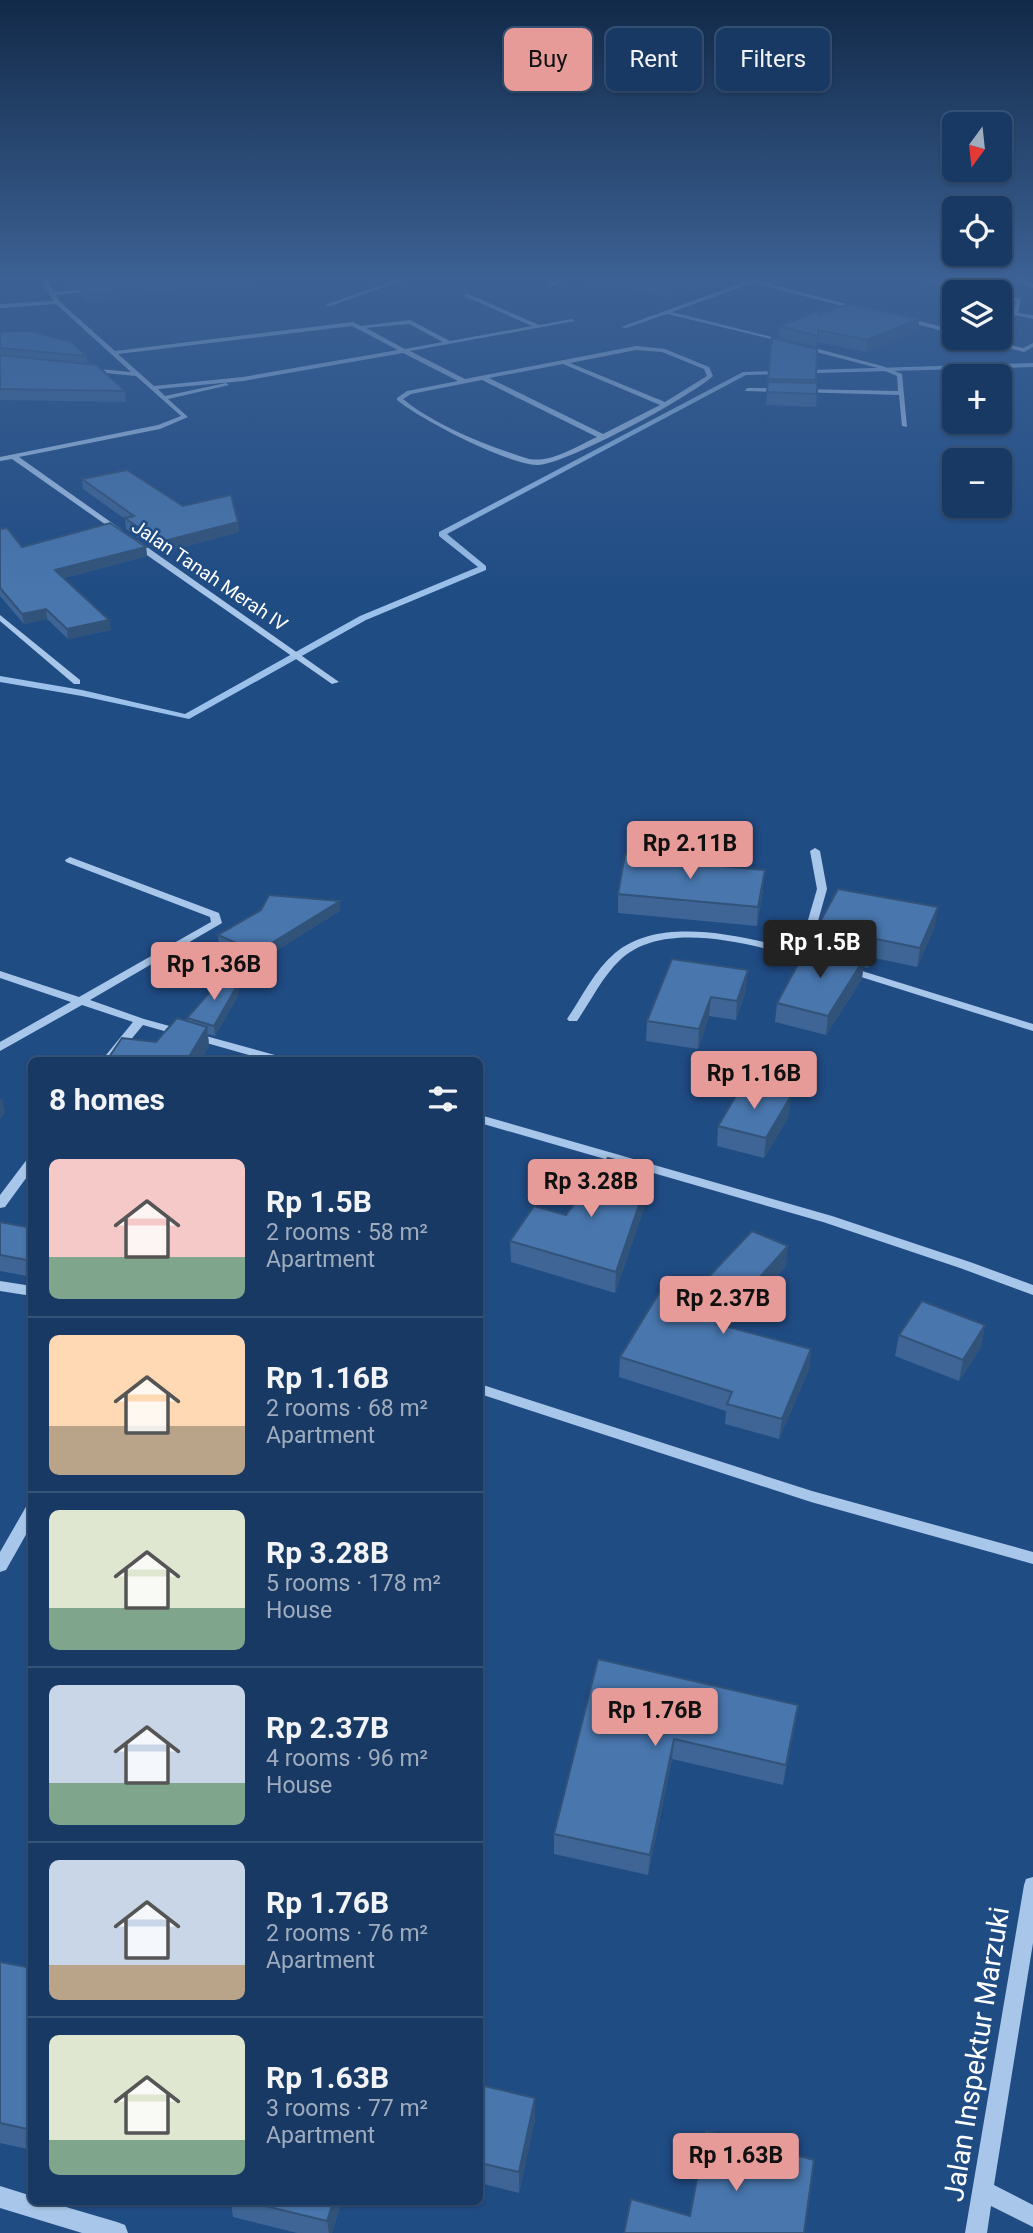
<!DOCTYPE html>
<meta charset="utf-8">
<style>
:root{--surface:#183963;--page:#25446c;--text:#f1f3f6;--muted:#9facbe;--line:#365378;--accent:#e69b98}
body{margin:0;font-family:Roboto,sans-serif;background:var(--page);color:var(--text);height:100vh;display:flex;flex-direction:column;font-size:26px;white-space:nowrap}
*{box-sizing:border-box;margin:0}
p{font-size:23px;color:var(--muted)}
.icon{flex:none;width:38px;height:38px;fill:none;stroke:currentColor;stroke-width:2;stroke-linecap:round;stroke-linejoin:round}
.map{position:relative;flex:1;overflow:hidden}
.side{position:absolute;left:28px;top:1057px;width:455px;height:1148px;display:flex;flex-direction:column;background:var(--surface);border-radius:10px;box-shadow:0 2px 5px #0004,0 0 0 2px var(--line)}
.side>*{flex:none}
.top-card{position:absolute;left:504px;top:28px;width:424px;height:63px;display:flex;gap:14px}
.needle{width:46px;rotate:195deg}
.tools{position:absolute;left:942px;top:112px;display:grid;gap:14px}
.tools a{display:grid;place-items:center;width:70px;height:70px;border-radius:10px;background:var(--surface);box-shadow:0 2px 5px #0004,0 0 0 2px var(--line);font-size:35px}
.price{position:absolute;translate:-50% -60px;padding:0 16px;border-radius:7px;background:var(--accent);color:#111;font-size:23px;line-height:46px;filter:drop-shadow(0 2px 4px #0008)}
.price::after{content:'';position:absolute;left:50%;top:42px;width:21px;height:16px;margin-left:-10px;background:inherit;clip-path:polygon(0 0,100% 0,50% 100%)}
.price.current{background:#222;color:#fff}
ul{padding:0;list-style:none}
li{display:flex;align-items:center;gap:21px;height:175px;padding:0 21px}
li+li{border-top:2px solid var(--line)}
li span{display:grid;place-items:center;flex:none;width:196px;height:140px;border-radius:10px;color:#555}
li>.icon{margin-inline-start:auto}
span .icon{width:84px;height:84px;fill:#fffc;stroke-width:1}
li b{font-size:30px}
h2{display:flex;justify-content:space-between;align-items:center;height:84px;padding:0 21px;font-size:30px}
.chip{padding:0 24px;border-radius:10px;background:var(--surface);box-shadow:0 2px 5px #0004,0 0 0 2px var(--line);font-size:24px;line-height:63px}
.chip.current{background:var(--accent);color:#111}
.map>svg:first-child{display:block}
.lines{fill:none;stroke-linecap:round;stroke-linejoin:round}
.stream{fill:#9bc1eb;fill-rule:evenodd}
.minor{fill:#a8c6e9;fill-rule:evenodd}
.wall{fill:#3e6595}
.shaded-wall{fill:#325379}
.building{fill:#4876ad;stroke:#325379;stroke-width:2}
.labels{text-anchor:middle;stroke-width:5;stroke-linejoin:round;paint-order:stroke}
.far-street-label{font-size:19px;fill:#fff;stroke:#204c84}
.near-street-label{font-size:28px;fill:#fff;stroke:#204c84}
</style>
<div class="map">
<svg width="1033" height="2233" viewBox="0 0 1033 2233">
<rect width="100%" height="100%" fill="#204c84"/>
<g class="lines">
<path class="stream" d="M1033,363V367L746,375L447,534L486,566V570L366,620L189,719L82,696L0,682V676L82,690L185,714L360,616L478,567L439,536V532L743,372Z"/>
<g class="minor">
<path d="M41,279H47L54,292L98,288L96,291L56,295L59,301L115,351L353,322L361,326L410,320L450,341L532,326L464,296L466,293L539,325L572,319L575,321L410,351L465,379L636,346L665,349L709,367L713,376C692,396 563,466 537,465C507,464 421,420 397,400V398L407,391L458,381L403,353L243,381L158,389L165,396L226,383L229,385L168,399L188,417L160,429L19,457L122,530V534H119L12,459L0,461V457L158,425L181,416L136,376L86,371L88,368L131,372L56,304L0,308V304L53,301ZM409,324L443,342L405,349L366,328ZM352,326L398,350L243,377L154,386L118,354ZM636,350L662,352L704,369L707,376L665,402L570,363ZM563,364L660,405L603,434L489,378ZM482,380L597,437C577,446 552,463 529,459C488,446 436,426 403,399L411,394Z"/>
<path d="M398,279H407L330,306L325,305Z"/>
<path d="M559,279H567L552,286L547,285Z"/>
<path d="M753,279H761L758,281L865,309L862,311L753,283L672,312L788,341V343L667,314L626,328L621,327Z"/>
<path d="M918,279H929L985,292H975Z"/>
<path d="M1011,279H1019L1033,284V288Z"/>
<path d="M999,294L1021,299L1018,313L1033,315V319L1013,315L1016,301L999,298Z"/>
<path d="M903,317L954,330V334L901,320Z"/>
<path d="M972,338H981L1023,348L1033,343V347L1024,352Z"/>
<path d="M803,345L882,366L902,374L907,427L902,426L899,395L798,392L800,389L898,391L897,376L878,368L801,348Z"/>
<path d="M747,388H782L785,390L782,392L745,391Z"/>
<path d="M131,540H137L339,682L332,684L131,544Z"/>
<path d="M0,615L80,680V684H74L0,621Z"/>
<path d="M815,848L820,851L827,889L809,953L821,959L820,961L816,962C762,948 667,916 620,960C602,977 591,1001 577,1021H569L567,1019C582,997 594,971 615,953C661,914 747,937 799,951L817,889L810,851Z"/>
<path d="M70,857L219,913L222,923L90,1000L144,1019L282,1057L284,1060H267L143,1025L114,1060H102L133,1022L82,1005L0,1051V1042L71,1002L0,978V971L79,997L211,922L210,917L66,862L65,860Z"/>
<path d="M846,966L1033,1024V1031L842,971L840,969L842,967Z"/>
<path d="M480,1115L832,1216L970,1262L1033,1285V1295L960,1268L823,1222L480,1123Z"/>
<path d="M32,1157V1170L5,1207L0,1208V1195L28,1158Z"/>
<path d="M0,1281L32,1286V1296L0,1291Z"/>
<path d="M480,1384L812,1491L1033,1552V1564L811,1502L480,1394Z"/>
<path d="M32,1503V1524L6,1570L0,1572V1552L27,1505Z"/>
<path d="M1033,1877V1943L994,2185L1033,2205V2227L991,2206L987,2233H965L1024,1885L1026,1879Z"/>
<path d="M0,2186L32,2196V2202H49L117,2222L125,2225L128,2233H82L0,2208Z"/>
</g>
</g>
<g class="wall">
<path d="M66,279H256L255,287L228,283L88,301L81,294L80,287L107,283L73,287Z"/>
<path d="M580,279H729L672,298Z"/>
<path d="M818,315L919,319L918,330L866,352L817,342L816,347L778,337L779,326Z"/>
<path d="M0,332L86,356L88,364L125,391L126,402L0,400Z"/>
<path d="M772,338L817,349V394L816,407L766,405Z"/>
<path d="M82,479L183,506L238,522L239,532L161,553L126,529L125,519L83,489Z"/>
<path d="M0,528L22,547H146L147,556L64,578L109,620L111,630L68,639L47,619L24,624L0,596Z"/>
<path d="M681,862L763,889L757,926L618,913V894Z"/>
<path d="M340,911L258,962L219,945L218,935Z"/>
<path d="M935,926L917,967L875,958L868,968L863,967L862,979L826,1035L775,1022L777,1003L813,945L814,933Z"/>
<path d="M672,959L746,990L736,1020L709,1016L698,1049L646,1041L647,1021Z"/>
<path d="M239,994L215,1036L208,1034L209,1046L201,1060H107L156,1042L187,1021V1018Z"/>
<path d="M789,1116L764,1158L717,1146L718,1126Z"/>
<path d="M651,1170L650,1191L615,1293L511,1262L510,1241L566,1215Z"/>
<path d="M0,1222L32,1228V1277L0,1271Z"/>
<path d="M786,1266L730,1327L811,1349L809,1369L779,1439L725,1424L726,1411L619,1377L620,1357L686,1301Z"/>
<path d="M985,1325L981,1347L959,1381L895,1356L899,1335Z"/>
<path d="M598,1659L795,1725L783,1785L672,1759L648,1875L554,1854V1834Z"/>
<path d="M0,1962L32,1968V2150L0,2143Z"/>
<path d="M480,2085L535,2119L519,2193L480,2183Z"/>
<path d="M231,2202H341L332,2233H297L233,2217Z"/>
</g>
<g class="shaded-wall">
<path d="M78,279H139L73,287L72,280Z"/>
<path d="M200,279H228V283L88,301L87,294Z"/>
<path d="M707,279H729L672,298V290Z"/>
<path d="M919,319L918,330L866,352L867,340Z"/>
<path d="M238,522L239,532L161,553L160,542Z"/>
<path d="M146,547L147,556L56,580L55,570Z"/>
<path d="M46,609L47,619L24,624L22,614Z"/>
<path d="M109,620L111,630L68,639L67,629Z"/>
<path d="M765,870L763,889L757,926L758,907Z"/>
<path d="M340,901V911L258,962L257,952Z"/>
<path d="M938,907L935,926L917,967L920,948Z"/>
<path d="M877,939L875,958L868,968L871,949Z"/>
<path d="M864,959L862,979L826,1035L828,1016Z"/>
<path d="M748,970L746,990L736,1020L737,1001Z"/>
<path d="M238,984L239,994L215,1036L214,1026Z"/>
<path d="M711,997L709,1016L698,1049L699,1029Z"/>
<path d="M207,1027L209,1046L201,1060H187Z"/>
<path d="M791,1096L789,1116L764,1158L766,1138Z"/>
<path d="M2,1097L5,1113L0,1119V1100Z"/>
<path d="M651,1170L650,1191L615,1293L616,1272Z"/>
<path d="M788,1246L786,1266L715,1343L717,1324Z"/>
<path d="M985,1325L981,1347L959,1381L963,1360Z"/>
<path d="M811,1349L809,1369L779,1439L782,1419Z"/>
<path d="M798,1705L795,1725L783,1785L786,1765Z"/>
<path d="M674,1739L672,1759L648,1875L650,1855Z"/>
<path d="M535,2098V2119L519,2193V2172Z"/>
<path d="M333,2202H341L332,2233H329L327,2221Z"/>
</g>
<g class="building">
<path d="M132,279H200L87,294L80,287Z"/>
<path d="M615,279H707L672,290Z"/>
<path d="M848,304L919,319L867,340L818,330V336L779,326L818,311V315Z"/>
<path d="M30,331L72,342L86,356L0,348V332Z"/>
<path d="M772,338L817,349L816,380L768,379Z"/>
<path d="M0,355L97,365L125,391L0,389Z"/>
<path d="M768,382L817,383V394L767,392Z"/>
<path d="M127,470L183,506L231,495L238,522L160,542L125,518L134,516L82,479Z"/>
<path d="M110,523L146,547L55,570L109,620L67,629L46,609L22,614L0,588V528L1,529L7,528L22,547Z"/>
<path d="M625,854L681,858L680,862L765,870L758,907L618,894Z"/>
<path d="M838,889L938,907L920,948L877,939L871,949L814,933Z"/>
<path d="M269,895L340,901L257,952L218,935L261,910Z"/>
<path d="M809,944L864,959L828,1016L777,1003Z"/>
<path d="M672,959L748,970L737,1001L711,997L699,1029L647,1021Z"/>
<path d="M225,975L238,984L214,1026L187,1018Z"/>
<path d="M177,1018L207,1027L187,1060H107L122,1038L156,1042Z"/>
<path d="M743,1084L791,1096L766,1138L718,1126Z"/>
<path d="M608,1158L651,1170L616,1272L510,1241L534,1206L566,1215Z"/>
<path d="M0,1222L32,1228V1261L0,1255Z"/>
<path d="M752,1231L788,1246L717,1324L811,1349L782,1419L727,1404L732,1392L620,1357L659,1293L686,1301Z"/>
<path d="M922,1301L985,1325L963,1360L899,1335Z"/>
<path d="M598,1659L798,1705L786,1765L674,1739L650,1855L554,1834Z"/>
<path d="M0,1962L32,1968V2130L0,2123Z"/>
<path d="M480,2085L535,2098L519,2172L480,2163Z"/>
<path d="M706,2131L814,2160L804,2233H624L631,2199L690,2216Z"/>
<path d="M249,2202H333L327,2221Z"/>
</g>
<linearGradient id="sky" x2="0" y2="1"><stop stop-color="#122a49"/><stop offset="0.47" stop-color="#3c6194"/><stop offset="1" stop-color="#3c6194" stop-opacity="0"/></linearGradient>
<rect width="1033" height="592" fill="url(#sky)"/>
<g class="labels">
<g class="far-street-label">
<text transform="translate(210 575) rotate(34)" y="7">Jalan Tanah Merah IV</text>
</g>
<g class="near-street-label">
<text transform="translate(976 2054) rotate(-81)" y="10">Jalan Inspektur Marzuki</text>
</g>
</g>
</svg>
<div class="tools">
<a><svg class="needle" viewBox="-14 -14 28 28"><path d="M0-13l5 13h-10z" fill="#e53935"/><path d="M0 13l5-13h-10z" fill="#9facbe"/></svg></a>
<a><svg class="icon" aria-label="locate" viewBox="0 0 24 24"><circle cx="12" cy="12" r="6"/><path d="M12 2v4M12 18v4M2 12h4M18 12h4"/></svg></a>
<a><svg class="icon" aria-label="layers" viewBox="0 0 24 24"><path d="M12 4l9 5-9 5-9-5zM3 14l9 5 9-5"/></svg></a>
<a>+</a>
<a>−</a>
</div>
<b class="price" style="left:690px;top:881px">Rp 2.11B</b>
<b class="price current" style="left:820px;top:980px">Rp 1.5B</b>
<b class="price" style="left:214px;top:1002px">Rp 1.36B</b>
<b class="price" style="left:754px;top:1111px">Rp 1.16B</b>
<b class="price" style="left:591px;top:1219px">Rp 3.28B</b>
<b class="price" style="left:723px;top:1336px">Rp 2.37B</b>
<b class="price" style="left:655px;top:1748px">Rp 1.76B</b>
<b class="price" style="left:736px;top:2193px">Rp 1.63B</b>
<div class="top-card">
<a class="chip current">Buy</a>
<a class="chip">Rent</a>
<a class="chip">Filters</a>
</div>
<section class="side">
<h2>8 homes<svg class="icon" aria-label="filters" viewBox="0 0 24 24"><path d="M4 7h16M4 17h16"/><circle cx="9" cy="7" r="2"/><circle cx="15" cy="17" r="2"/></svg></h2>
<ul>
<li><span style="background:linear-gradient(#f6c9c9 70%,#7fa58c 0)"><svg class="icon" aria-label="home" viewBox="0 0 24 24"><path d="M3 11l9-7 9 7M6 9v11h12V9"/></svg></span><div><b>Rp 1.5B</b><p>2 rooms · 58 m²</p><p>Apartment</p></div></li>
<li><span style="background:linear-gradient(#ffd9b3 65%,#b9a48a 0)"><svg class="icon" aria-label="home" viewBox="0 0 24 24"><path d="M3 11l9-7 9 7M6 9v11h12V9"/></svg></span><div><b>Rp 1.16B</b><p>2 rooms · 68 m²</p><p>Apartment</p></div></li>
<li><span style="background:linear-gradient(#dfe7d0 70%,#7fa58c 0)"><svg class="icon" aria-label="home" viewBox="0 0 24 24"><path d="M3 11l9-7 9 7M6 9v11h12V9"/></svg></span><div><b>Rp 3.28B</b><p>5 rooms · 178 m²</p><p>House</p></div></li>
<li><span style="background:linear-gradient(#c9d6e8 70%,#7fa58c 0)"><svg class="icon" aria-label="home" viewBox="0 0 24 24"><path d="M3 11l9-7 9 7M6 9v11h12V9"/></svg></span><div><b>Rp 2.37B</b><p>4 rooms · 96 m²</p><p>House</p></div></li>
<li><span style="background:linear-gradient(#c9d6e8 75%,#b9a48a 0)"><svg class="icon" aria-label="home" viewBox="0 0 24 24"><path d="M3 11l9-7 9 7M6 9v11h12V9"/></svg></span><div><b>Rp 1.76B</b><p>2 rooms · 76 m²</p><p>Apartment</p></div></li>
<li><span style="background:linear-gradient(#dfe7d0 75%,#7fa58c 0)"><svg class="icon" aria-label="home" viewBox="0 0 24 24"><path d="M3 11l9-7 9 7M6 9v11h12V9"/></svg></span><div><b>Rp 1.63B</b><p>3 rooms · 77 m²</p><p>Apartment</p></div></li>
</ul>
</section>
</div>
